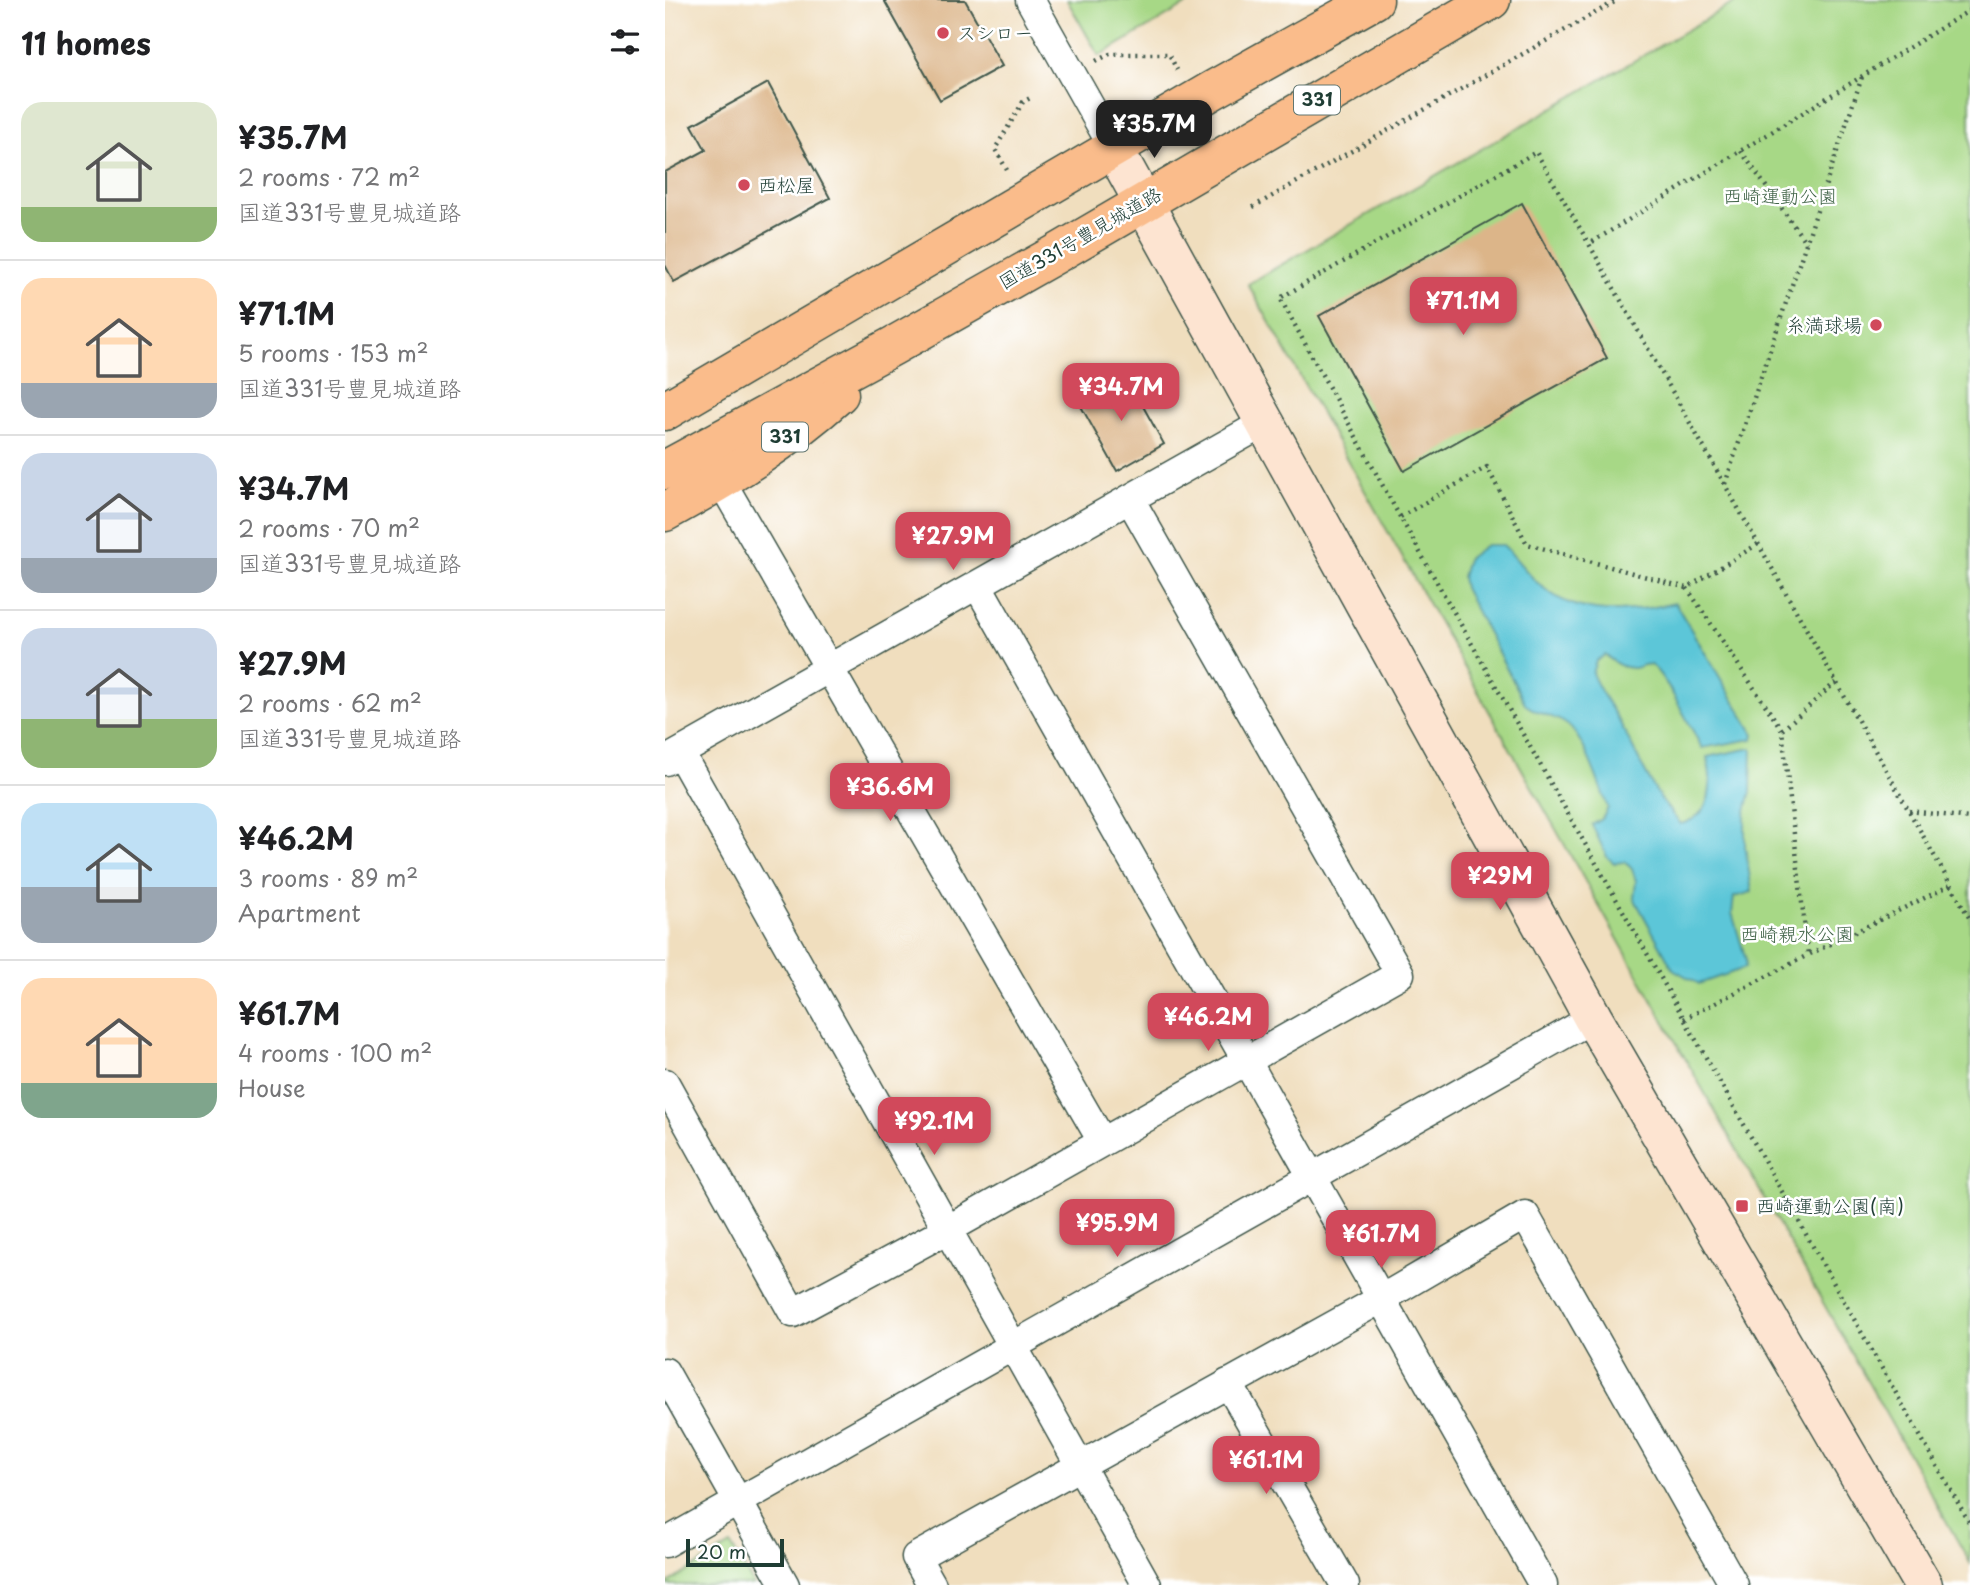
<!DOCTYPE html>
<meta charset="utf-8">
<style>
:root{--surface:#fff;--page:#f2f2f2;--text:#202124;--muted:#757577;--line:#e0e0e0;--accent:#d1495b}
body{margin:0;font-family:"Playpen Sans","Klee One",sans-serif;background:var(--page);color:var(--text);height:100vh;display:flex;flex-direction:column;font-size:26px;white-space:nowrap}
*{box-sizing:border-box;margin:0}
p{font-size:23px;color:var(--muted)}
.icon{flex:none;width:38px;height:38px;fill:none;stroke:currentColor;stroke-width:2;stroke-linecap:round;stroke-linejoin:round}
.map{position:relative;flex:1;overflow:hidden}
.details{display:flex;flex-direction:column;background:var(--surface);width:665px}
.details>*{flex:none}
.scale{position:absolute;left:21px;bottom:18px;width:98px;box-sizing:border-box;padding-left:7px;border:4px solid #1f3d34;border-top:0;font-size:19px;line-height:24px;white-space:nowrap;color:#1f3d34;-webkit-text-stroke:5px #fff;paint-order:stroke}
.price{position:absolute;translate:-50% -60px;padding:0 16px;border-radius:14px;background:var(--accent);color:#fff;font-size:23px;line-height:46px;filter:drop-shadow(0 2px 4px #0008)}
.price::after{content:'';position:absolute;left:50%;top:42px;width:21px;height:16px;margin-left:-10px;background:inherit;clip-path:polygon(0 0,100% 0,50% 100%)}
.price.on{background:#222;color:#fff}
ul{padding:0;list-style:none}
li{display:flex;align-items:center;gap:21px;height:175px;padding:0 21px}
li+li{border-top:2px solid var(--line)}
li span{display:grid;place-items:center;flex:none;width:196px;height:140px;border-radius:21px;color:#555}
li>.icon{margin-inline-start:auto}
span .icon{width:84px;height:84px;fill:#fffc;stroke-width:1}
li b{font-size:30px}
h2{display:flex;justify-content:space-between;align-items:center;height:84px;padding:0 21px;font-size:30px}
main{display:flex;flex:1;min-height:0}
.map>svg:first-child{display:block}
.green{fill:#a7d886;stroke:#638a5d;stroke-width:2}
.water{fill:#5cc6d8;stroke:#3e8286;stroke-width:2}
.building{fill:#dcb589}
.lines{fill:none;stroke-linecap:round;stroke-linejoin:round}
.street-casing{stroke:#3e5549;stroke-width:31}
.secondary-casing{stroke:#3e5549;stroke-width:41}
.highway-casing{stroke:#3e5549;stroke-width:41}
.path{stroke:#3e5549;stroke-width:4.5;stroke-dasharray:2 5;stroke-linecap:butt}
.street{stroke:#fff;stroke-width:28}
.secondary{stroke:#fde4d1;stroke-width:38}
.highway{stroke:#fabc8b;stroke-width:38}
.poi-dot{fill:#d1495b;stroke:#fff;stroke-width:2.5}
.labels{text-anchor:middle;stroke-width:5;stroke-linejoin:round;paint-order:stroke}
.shield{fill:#fff;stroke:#627771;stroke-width:2}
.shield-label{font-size:18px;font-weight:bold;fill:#1f3d34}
.poi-label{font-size:19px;fill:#1f3d34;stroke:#fff;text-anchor:start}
.park-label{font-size:19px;fill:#416448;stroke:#fff}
.street-label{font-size:19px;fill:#1f3d34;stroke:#fff}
</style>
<main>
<section class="details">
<h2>11 homes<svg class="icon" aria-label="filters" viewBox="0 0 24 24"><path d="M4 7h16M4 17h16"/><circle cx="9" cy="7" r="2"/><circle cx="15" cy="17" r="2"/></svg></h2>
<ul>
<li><span style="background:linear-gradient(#dfe7d0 75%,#8fb573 0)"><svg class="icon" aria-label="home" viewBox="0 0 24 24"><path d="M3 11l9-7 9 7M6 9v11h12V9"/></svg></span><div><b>¥35.7M</b><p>2 rooms · 72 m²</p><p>国道331号豊見城道路</p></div></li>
<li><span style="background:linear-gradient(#ffd9b3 75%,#9aa5b1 0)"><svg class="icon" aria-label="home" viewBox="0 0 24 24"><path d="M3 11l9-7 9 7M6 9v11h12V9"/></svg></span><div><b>¥71.1M</b><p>5 rooms · 153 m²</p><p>国道331号豊見城道路</p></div></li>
<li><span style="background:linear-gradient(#c9d6e8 75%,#9aa5b1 0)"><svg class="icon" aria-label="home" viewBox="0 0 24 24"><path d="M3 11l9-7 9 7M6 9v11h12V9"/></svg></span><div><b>¥34.7M</b><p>2 rooms · 70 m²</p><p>国道331号豊見城道路</p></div></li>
<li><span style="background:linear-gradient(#c9d6e8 65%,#8fb573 0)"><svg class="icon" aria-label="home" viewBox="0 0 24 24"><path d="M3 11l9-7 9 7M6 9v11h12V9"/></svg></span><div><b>¥27.9M</b><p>2 rooms · 62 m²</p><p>国道331号豊見城道路</p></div></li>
<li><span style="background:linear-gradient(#bfe0f5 60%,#9aa5b1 0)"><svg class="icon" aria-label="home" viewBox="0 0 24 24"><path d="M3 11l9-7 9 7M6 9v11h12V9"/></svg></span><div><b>¥46.2M</b><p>3 rooms · 89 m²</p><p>Apartment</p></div></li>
<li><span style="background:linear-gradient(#ffd9b3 75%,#7fa58c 0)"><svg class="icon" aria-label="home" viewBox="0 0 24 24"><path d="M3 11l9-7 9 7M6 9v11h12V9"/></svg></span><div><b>¥61.7M</b><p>4 rooms · 100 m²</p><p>House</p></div></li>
</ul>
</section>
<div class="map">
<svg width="1305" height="1585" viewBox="0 0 1305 1585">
<rect width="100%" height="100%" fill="#fff"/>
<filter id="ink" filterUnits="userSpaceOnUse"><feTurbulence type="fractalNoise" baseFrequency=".0143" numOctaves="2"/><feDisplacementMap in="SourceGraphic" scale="14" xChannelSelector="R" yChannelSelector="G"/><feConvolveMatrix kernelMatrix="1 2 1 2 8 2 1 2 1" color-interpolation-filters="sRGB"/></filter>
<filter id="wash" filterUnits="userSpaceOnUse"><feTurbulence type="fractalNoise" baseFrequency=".00686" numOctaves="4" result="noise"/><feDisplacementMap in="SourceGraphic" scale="28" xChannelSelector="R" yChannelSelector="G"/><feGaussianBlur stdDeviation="1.57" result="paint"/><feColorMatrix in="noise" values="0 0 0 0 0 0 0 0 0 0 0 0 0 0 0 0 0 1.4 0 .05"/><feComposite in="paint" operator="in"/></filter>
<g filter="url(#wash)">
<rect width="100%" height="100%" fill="#f0debe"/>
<g class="green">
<path d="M402,0H529L434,56Z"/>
<path d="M1074,0H1305V1563L583,284Z"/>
<path d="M66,1545L89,1585H0Z"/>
</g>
<path class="water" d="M821,545H838C851,557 861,573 875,585C915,620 963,613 1010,603L1089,734L1088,739L1037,748C1028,732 998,670 985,665C979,663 975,667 969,668C957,669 949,662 940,655L931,661L927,673C934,691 945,705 954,721C973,756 988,795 1016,824C1048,816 1048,784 1042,757L1087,748L1086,791L1080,815V846L1087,892L1069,897L1067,913L1081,960L1080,968L1034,984L1008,969L969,898L971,881L967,869L960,862L949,863L942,857L927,825L937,819L943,808C935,787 919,736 901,724C888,715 876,716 861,705L799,588L797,577L802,559Z"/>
<g id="blocks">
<g class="building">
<path d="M219,0H300L337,66L275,100Z"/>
<path d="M103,83L165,198L9,282L0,265V172L41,150L27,125Z"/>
<path d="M857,203L942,358L739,471L654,316Z"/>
<path d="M460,374L499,444L452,471L413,401Z"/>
</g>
</g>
</g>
<g filter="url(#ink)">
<use href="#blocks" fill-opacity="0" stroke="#3e5549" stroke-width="2"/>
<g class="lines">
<g class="street-casing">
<g id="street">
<path d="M365,0L448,147"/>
<path d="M56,481L437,1141"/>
<path d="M313,586L878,1585"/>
<path d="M15,753L482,1585"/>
<path d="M0,761L599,423"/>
<path d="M0,1083L128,1313L282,1230L735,974L465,499"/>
<path d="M0,1372L120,1585"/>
<path d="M563,1383L680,1585"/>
<path d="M0,1543L928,1018"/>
<path d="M267,1585L251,1557L716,1299L860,1215L1069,1585"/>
</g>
</g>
<g class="secondary-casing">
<path id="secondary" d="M448,147L928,1018L1258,1585"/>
</g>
<g class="highway-casing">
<g id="highway">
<path d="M0,411L548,90L709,0"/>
<path d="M0,470L228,346L391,254L826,0"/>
<path d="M0,512C62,478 122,441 174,394"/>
</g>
</g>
<g class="path">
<path d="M1305,10L924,244L1305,919"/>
<path d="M431,61L445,54H504L512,70"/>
<path d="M1076,151L1141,243"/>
<path d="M342,170L330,149L358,102L367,97"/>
<path d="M588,207L953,0"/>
<path d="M1060,484L1197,77"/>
<path d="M735,517L615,298L871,152L924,244"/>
<path d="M1093,544L1022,588L862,544L822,467L735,517L1305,1524"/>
<path d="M1022,588L1117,730"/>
<path d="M1171,682L1117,730L1143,955L1286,885"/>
<path d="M1244,811L1305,818"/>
<path d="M1019,1019L1143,955"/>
</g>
<use href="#street" class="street"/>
<use href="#secondary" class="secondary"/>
<use href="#highway" class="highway"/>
</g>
</g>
<g class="poi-dot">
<circle cx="278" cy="33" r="7"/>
<circle cx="79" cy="185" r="7"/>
<circle cx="1211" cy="325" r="7"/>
<rect x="1070" y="1199" width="14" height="14" rx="3.5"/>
</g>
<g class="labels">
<g class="shield">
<rect x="629" y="85.5" width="46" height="29" rx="5"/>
<rect x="97" y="422.5" width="46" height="29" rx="5"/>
</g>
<g class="shield-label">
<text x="652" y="106">331</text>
<text x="120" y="443">331</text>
</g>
<g class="poi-label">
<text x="292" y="40">スシロー</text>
<text x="93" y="192">西松屋</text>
<text x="1197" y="332" text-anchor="end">糸満球場</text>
<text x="1091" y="1213">西崎運動公園(南)</text>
</g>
<g class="park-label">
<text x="1115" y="203">西崎運動公園</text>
<text x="1132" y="941">西崎親水公園</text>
</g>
<g class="street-label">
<text transform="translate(415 238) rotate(-30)" y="7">国道331号豊見城道路</text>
</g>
</g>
</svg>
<div class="scale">20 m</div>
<b class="price on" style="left:489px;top:160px">¥35.7M</b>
<b class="price" style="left:798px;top:337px">¥71.1M</b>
<b class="price" style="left:456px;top:423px">¥34.7M</b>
<b class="price" style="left:288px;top:572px">¥27.9M</b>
<b class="price" style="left:225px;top:823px">¥36.6M</b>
<b class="price" style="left:835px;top:912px">¥29M</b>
<b class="price" style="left:543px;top:1053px">¥46.2M</b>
<b class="price" style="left:269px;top:1157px">¥92.1M</b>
<b class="price" style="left:452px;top:1259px">¥95.9M</b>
<b class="price" style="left:716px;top:1270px">¥61.7M</b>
<b class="price" style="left:601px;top:1496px">¥61.1M</b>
</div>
</main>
